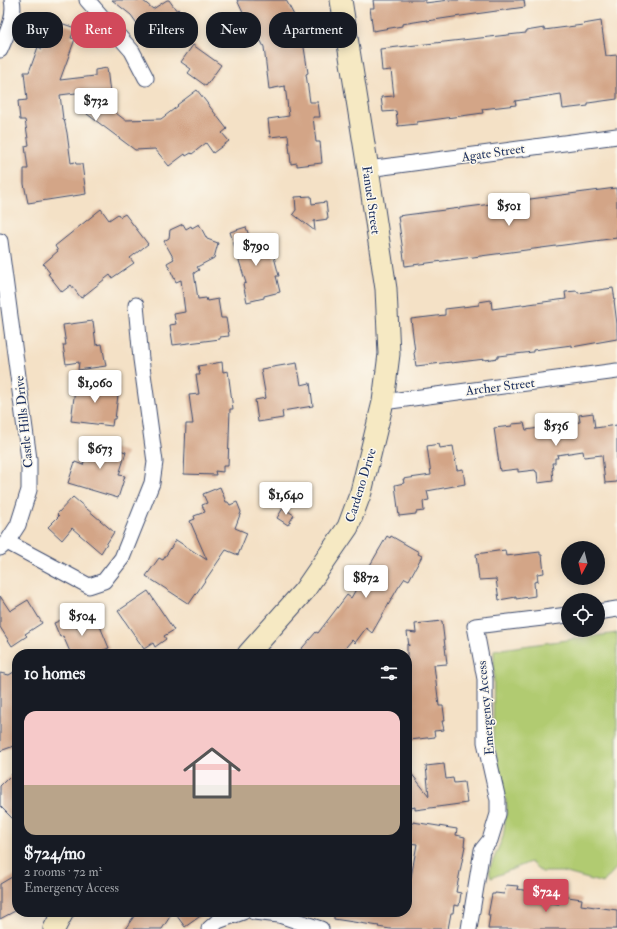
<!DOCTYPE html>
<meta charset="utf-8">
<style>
:root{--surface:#171b24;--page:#20242c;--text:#f1f3f6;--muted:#9ea1a6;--line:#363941;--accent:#d1495b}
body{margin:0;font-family:"IM FELL Double Pica",serif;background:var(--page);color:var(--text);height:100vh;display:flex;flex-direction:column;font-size:15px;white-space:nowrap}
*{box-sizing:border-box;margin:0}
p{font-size:13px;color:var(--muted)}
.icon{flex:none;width:22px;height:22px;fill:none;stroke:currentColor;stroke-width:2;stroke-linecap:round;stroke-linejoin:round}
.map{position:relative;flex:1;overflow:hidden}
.panel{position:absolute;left:12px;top:649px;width:400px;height:268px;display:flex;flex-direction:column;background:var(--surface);border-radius:16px;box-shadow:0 2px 10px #0003}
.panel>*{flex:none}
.banner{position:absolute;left:12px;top:12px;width:400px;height:36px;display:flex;gap:8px}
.needle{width:26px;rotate:187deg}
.buttons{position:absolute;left:561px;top:541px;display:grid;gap:8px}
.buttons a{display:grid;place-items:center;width:44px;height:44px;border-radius:50%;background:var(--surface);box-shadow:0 2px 10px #0003;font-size:20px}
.price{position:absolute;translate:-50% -34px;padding:0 9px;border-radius:4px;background:#fff;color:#222;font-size:13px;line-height:26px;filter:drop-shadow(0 1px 2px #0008)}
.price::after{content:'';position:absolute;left:50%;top:24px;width:12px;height:9px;margin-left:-6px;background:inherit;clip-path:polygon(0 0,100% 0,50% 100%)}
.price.active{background:var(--accent);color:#fff}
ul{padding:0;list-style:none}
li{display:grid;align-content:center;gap:8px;height:212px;padding:0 12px}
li+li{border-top:1px solid var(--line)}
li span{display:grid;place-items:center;height:124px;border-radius:12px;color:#555}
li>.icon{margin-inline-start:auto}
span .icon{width:72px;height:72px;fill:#fffc;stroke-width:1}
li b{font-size:17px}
h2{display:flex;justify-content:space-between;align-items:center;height:48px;padding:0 12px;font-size:17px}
.pill{padding:0 14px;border-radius:16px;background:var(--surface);box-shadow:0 2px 10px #0003;font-size:14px;line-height:36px}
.pill.active{background:var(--accent);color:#fff}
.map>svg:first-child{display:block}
.green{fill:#b1cb71;stroke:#667d68}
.building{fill:#d3a587}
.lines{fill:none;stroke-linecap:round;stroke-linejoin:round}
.street-casing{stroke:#3c4a6e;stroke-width:17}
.secondary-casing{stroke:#3c4a6e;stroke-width:23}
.street{stroke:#fff;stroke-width:15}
.secondary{stroke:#f6e9c3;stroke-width:21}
.labels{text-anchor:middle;stroke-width:3;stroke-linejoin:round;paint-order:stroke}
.street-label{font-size:13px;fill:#1b2f5e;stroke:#fbf7ec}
</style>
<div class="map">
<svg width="617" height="929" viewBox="0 0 617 929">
<rect width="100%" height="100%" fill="#fbf7ec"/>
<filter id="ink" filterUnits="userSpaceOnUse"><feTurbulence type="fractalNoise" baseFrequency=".025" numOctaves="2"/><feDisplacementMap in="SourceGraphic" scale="8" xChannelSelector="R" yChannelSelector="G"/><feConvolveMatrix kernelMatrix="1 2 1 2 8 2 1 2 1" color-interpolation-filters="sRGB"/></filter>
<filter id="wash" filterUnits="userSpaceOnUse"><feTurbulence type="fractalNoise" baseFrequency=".012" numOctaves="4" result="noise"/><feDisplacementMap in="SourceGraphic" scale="16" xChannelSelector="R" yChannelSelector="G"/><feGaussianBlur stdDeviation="0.9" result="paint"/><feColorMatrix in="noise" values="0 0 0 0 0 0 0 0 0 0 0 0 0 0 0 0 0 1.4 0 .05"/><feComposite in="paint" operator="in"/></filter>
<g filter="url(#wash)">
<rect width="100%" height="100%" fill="#f4e1c6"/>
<path class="green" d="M617,633V867L603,883L563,872H542L530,862L491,878L489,870L503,837L507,807L493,740L494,650Z"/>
<g id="blocks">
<g class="building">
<path d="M112,0H142L153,9L167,0H169L177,11L178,9L192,28L189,30L190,31L167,47L154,30L146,36L131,15Z"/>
<path d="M237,0H286L298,23L297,24L305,40L303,41L308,73L306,74L310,102H318L320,117H313L316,142H320L322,163L297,166V163L291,164L288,135L270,137L268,119L289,116L285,86L269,89L264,47L247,14L244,15Z"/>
<path d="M373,0H425V3L449,0H524L525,7L454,17L427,21V20L402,24V26L373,31L370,8H374Z"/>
<path d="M55,21L75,28L71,38L75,39L60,80L95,76V70L107,68L112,110L125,120L161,119L178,106L177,105L197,90L227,129L222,133L229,141L213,153L206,143L192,154L191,153L186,156L185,154L169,166L155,149L135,150L87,114L84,92L60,95L63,119H64L67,133L71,163L75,162L76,164H82L86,194L28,203L24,184V169H28L25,146L29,145L25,120H20L18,101L27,100L24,72H29L38,47L42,49L49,27L48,24Z"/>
<path d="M601,21L606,56L617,55V99L588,103V106L563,109L561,94L515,101L516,105L482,109L483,113L417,122V124L398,126L396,111L383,112L381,97L394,96L391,70L382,71L380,49L526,33V31L544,28V30L583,25V24Z"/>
<path d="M193,45L221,65L206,86L188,73L191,69L181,62Z"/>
<path d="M616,188L617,196V238L405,266L398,216Z"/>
<path d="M311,196L312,204L326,202L328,219L314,221L315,231L293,214L296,210L295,197Z"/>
<path d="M101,209L109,220L118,214L120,217L125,214L148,244L130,258L134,263L112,278L110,275L81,298L71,285L62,292L48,274L50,273L43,264L58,251L55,246Z"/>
<path d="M183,224L186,229L191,226L192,228L199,224L207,239L218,243L214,258L197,267L199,270L194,273L198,299L206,298L207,301L218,299L221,318H226L229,336L220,337V339L173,345L170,325L176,324L174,314L185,312L181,280L176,282L167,263L174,259L164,241L169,238L170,230Z"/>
<path d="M246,227L249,236L254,237L258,250L264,249L265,251L272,249L279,276H276L280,292L264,296V298L247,302L243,284L246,283L230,232Z"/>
<path d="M613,288L615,300H614L617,324V339L572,347V345L533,350V352L498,356V358L485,360V359L451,363V362L416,366L414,353L415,352L411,319L445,315V309L479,305V302L491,300L492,309L566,299L565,292L577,291L578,293Z"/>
<path d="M93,321L96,345L102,344L106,366L78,370L79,362L66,364L63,345H66L63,325Z"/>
<path d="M222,362L223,372L228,371L233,409H230L228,466H223V472L215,471L216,475L184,474L186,424H193L189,395L199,394L196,375H200L198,366Z"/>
<path d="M297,363L301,385L310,383L313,406L282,411L283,418L258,422L255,400L266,398L261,369Z"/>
<path d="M76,381L119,387L115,419H113L112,426L71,421Z"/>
<path d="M593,413L595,428L617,425V482L605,483L602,455L584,457L583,451L557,455L558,458H555V463H552L553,470H552L553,481L538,483L537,472H536L535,470L518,472V469L500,471L494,428L512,426V424L524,423L526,430L572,423L580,422L579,415Z"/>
<path d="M90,441L126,452L119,475L125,476L118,498L68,483L75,462L83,465Z"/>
<path d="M439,444L440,448L453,446L457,470L463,469L465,484L427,491L429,500L423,501L424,511L416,512V514L399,516L395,485L404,483L403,479L431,475L427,446Z"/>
<path d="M220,487L226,502H228L230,505L237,502L241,512L235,528L247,533L238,555L226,550L189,604L146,576L159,558L163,560L176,540L207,560L190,521L195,519L194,516L205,512L202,505L207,503L203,494Z"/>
<path d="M73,497L114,532L101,553L72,528L62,540L48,527L59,516L57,514Z"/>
<path d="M283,508L294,515L288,525L277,518Z"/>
<path d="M387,536L390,538L391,536L419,552L418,554L422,556L409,580L405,578L398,588L372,633L366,628L355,643L352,640L340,654H297L316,632L318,633L347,595L351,598Z"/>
<path d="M505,550L506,556L540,552V555H542L544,573L537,574L538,581L534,582L535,596L516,599V597L499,600L496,579L479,580L476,554Z"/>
<path d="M148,591L174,630L164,636L166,639L155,647L153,643L144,649L118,611Z"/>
<path d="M0,596L10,611L28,600L42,623L25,634L27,636L12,646L0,627Z"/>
<path d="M71,616L76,627L97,619L109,648L93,654H71L63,636L60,637L54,623Z"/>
<path d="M442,621L447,664L434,665L439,706H443L445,721H442L444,730L434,731L435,737L410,740L407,718V644L409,646L407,632L416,633L415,624Z"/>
<path d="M17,670V745L0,751V673L9,675Z"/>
<path d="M444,764L446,779L453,778L454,783L464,782L467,803L415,810V807L411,808L407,779V768L429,796L426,766Z"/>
<path d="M17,769V823L0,806V786Z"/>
<path d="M413,822L457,829L456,835L465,837L464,846H465L456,892L461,893L459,906L454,905L453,913H451L448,929H390L378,927L379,926L334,919V912H407V895L408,888H409L417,844L409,843Z"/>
<path d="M17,874V910L0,919V884Z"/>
<path d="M506,885L518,886L517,889L535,892L533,901L559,904L561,896L582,899L581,905L617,910V929H488L490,915H488L492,894H495V893L504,894Z"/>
<path d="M137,912H173L162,929H125Z"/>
<path d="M174,912H206L185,927Z"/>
</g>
</g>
</g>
<g filter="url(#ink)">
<use href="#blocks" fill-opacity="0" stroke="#3c4a6e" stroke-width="1"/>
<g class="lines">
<g class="street-casing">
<g id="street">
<path d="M87,0L132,51L146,78"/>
<path d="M0,50C6,35 16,17 12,0"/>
<path d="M368,169L617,136"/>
<path d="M0,241L29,459V490L18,525L7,542L0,548"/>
<path d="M383,402L617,371"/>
<path d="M7,542L89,586L104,581L122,558L152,483L155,462L141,359L136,305"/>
<path d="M598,612L617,609"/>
<path d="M254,912L279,915L321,929"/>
<path d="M209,929L218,921L243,912"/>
<path d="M469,929L482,850L490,840L498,814V800L485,742V679L475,626L568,615"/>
</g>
</g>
<g class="secondary-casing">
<g id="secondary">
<path d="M248,654L304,591L348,527L361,492L383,402L389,354L386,289L368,169L341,0"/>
<path d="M54,929L63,912"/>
</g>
</g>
<use href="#street" class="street"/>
<use href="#secondary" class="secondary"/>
</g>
</g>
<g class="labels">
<g class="street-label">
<text transform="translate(493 152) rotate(-8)" y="5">Agate Street</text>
<text transform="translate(372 200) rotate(82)" y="5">Fanuel Street</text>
<text transform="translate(500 386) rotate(-7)" y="5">Archer Street</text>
<text transform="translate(23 422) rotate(-96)" y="5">Castle Hills Drive</text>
<text transform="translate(360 485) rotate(-73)" y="5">Cardeno Drive</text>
<text transform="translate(485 708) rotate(-95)" y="5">Emergency Access</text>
</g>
</g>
</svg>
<div class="buttons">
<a><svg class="needle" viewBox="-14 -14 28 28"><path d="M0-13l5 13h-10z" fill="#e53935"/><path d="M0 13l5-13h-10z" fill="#9ea1a6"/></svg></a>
<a><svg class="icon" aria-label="locate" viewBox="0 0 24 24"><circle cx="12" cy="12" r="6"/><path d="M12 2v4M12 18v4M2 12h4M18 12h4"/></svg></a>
</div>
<b class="price" style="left:96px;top:122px">$732</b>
<b class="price" style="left:509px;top:227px">$501</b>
<b class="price" style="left:256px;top:267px">$790</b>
<b class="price" style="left:95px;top:404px">$1,060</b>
<b class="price" style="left:556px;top:447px">$536</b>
<b class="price" style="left:100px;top:470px">$673</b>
<b class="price" style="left:286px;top:516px">$1,640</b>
<b class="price" style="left:366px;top:599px">$872</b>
<b class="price" style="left:82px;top:637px">$504</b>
<b class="price active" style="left:546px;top:913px">$724</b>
<div class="banner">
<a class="pill">Buy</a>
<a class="pill active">Rent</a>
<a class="pill">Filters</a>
<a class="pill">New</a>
<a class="pill">Apartment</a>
</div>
<section class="panel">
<h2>10 homes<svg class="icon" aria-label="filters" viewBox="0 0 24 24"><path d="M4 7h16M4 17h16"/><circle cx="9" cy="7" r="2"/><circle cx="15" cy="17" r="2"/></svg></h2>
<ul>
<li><span style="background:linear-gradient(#f6c9c9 60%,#b9a48a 0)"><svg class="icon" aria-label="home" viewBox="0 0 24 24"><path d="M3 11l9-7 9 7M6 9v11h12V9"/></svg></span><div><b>$724/mo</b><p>2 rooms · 72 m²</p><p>Emergency Access</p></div></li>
</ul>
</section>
</div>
